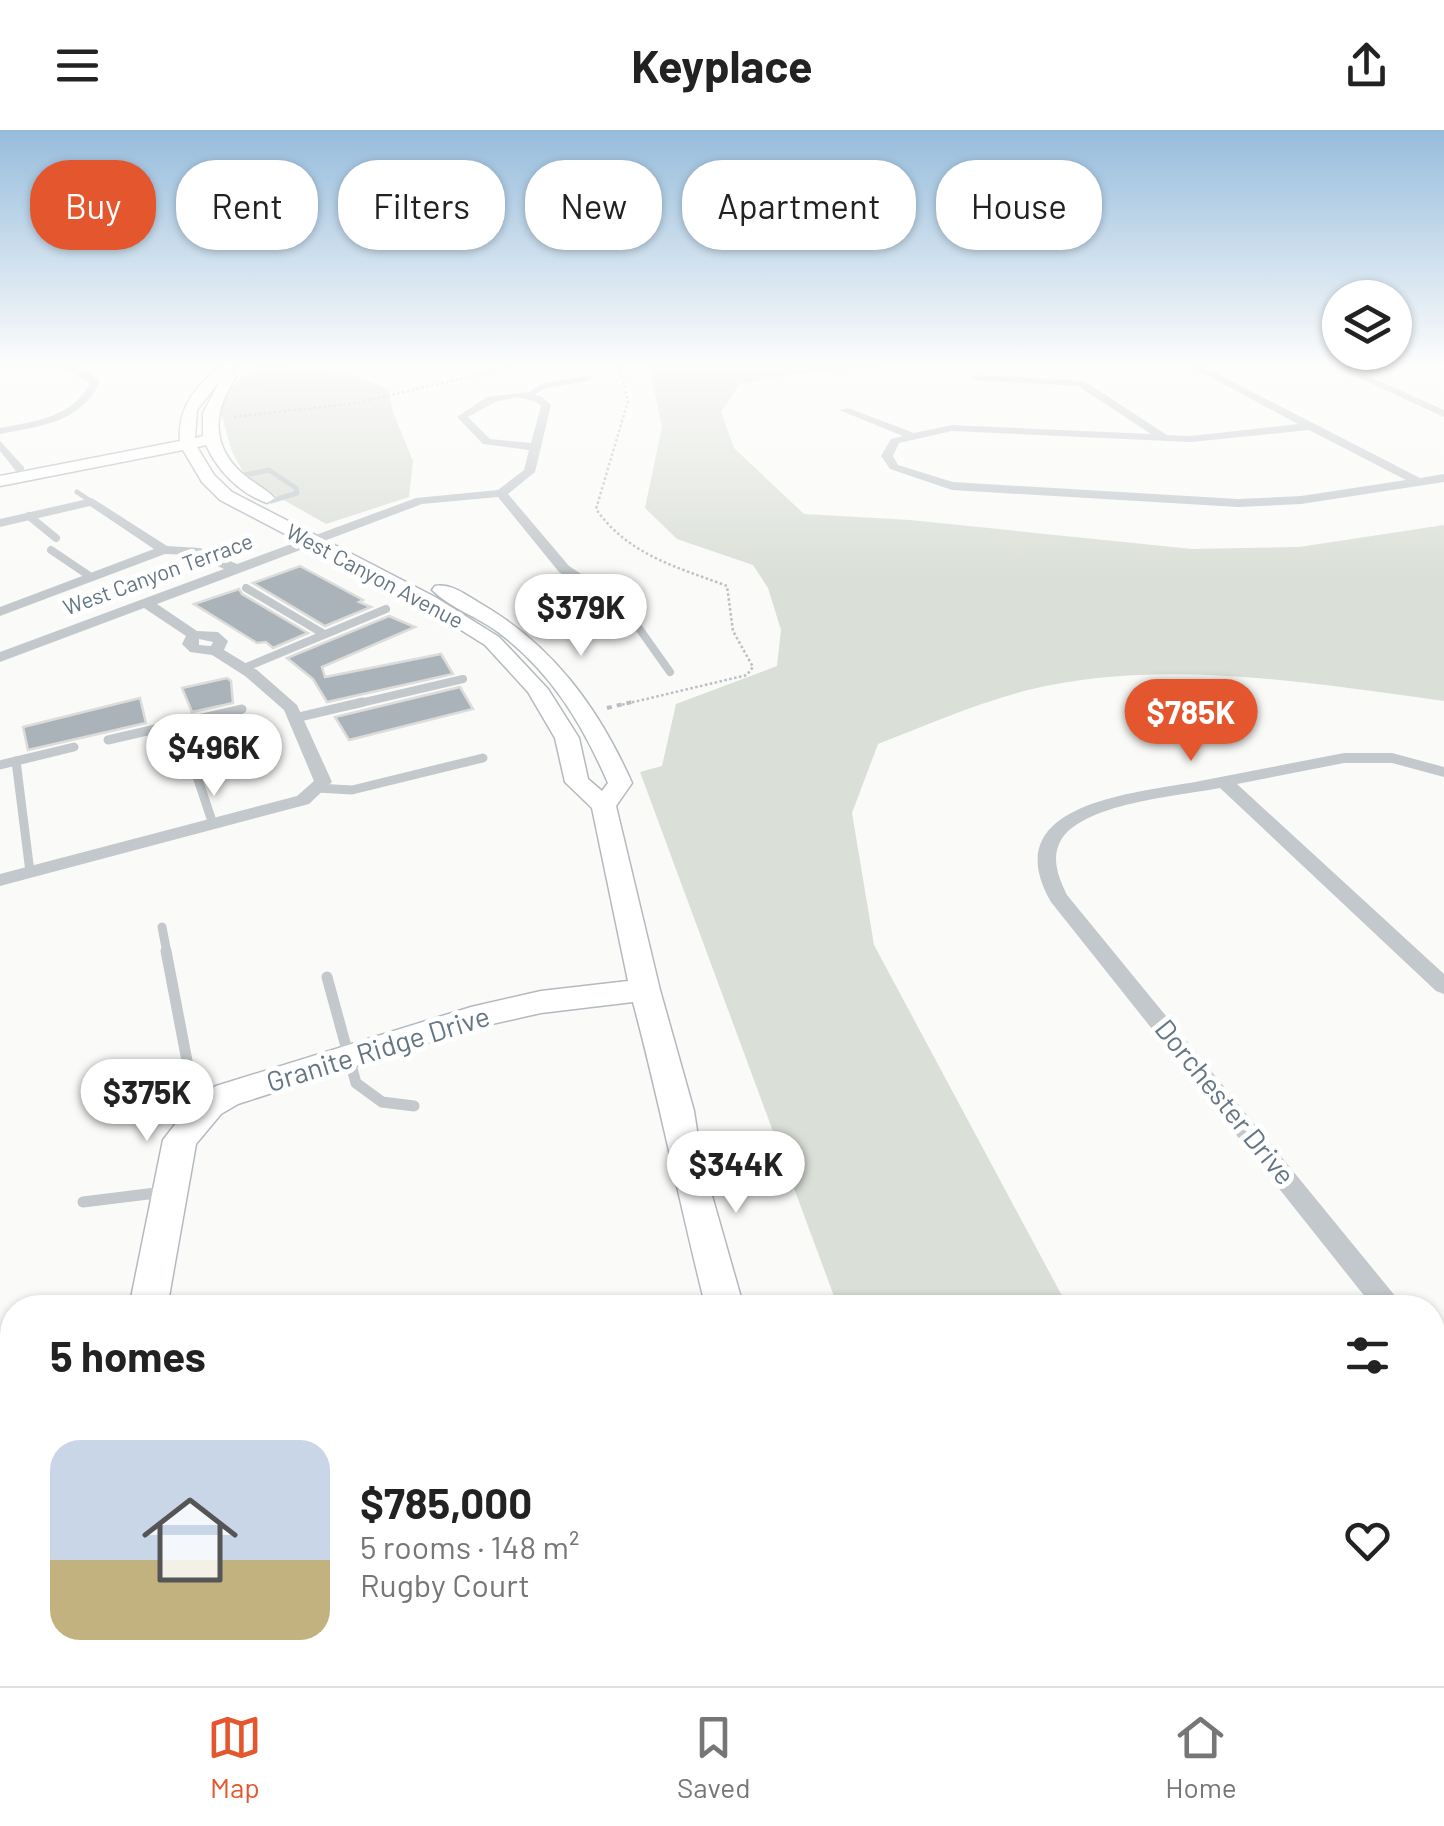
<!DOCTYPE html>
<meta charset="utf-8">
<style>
:root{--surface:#fff;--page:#f2f2f2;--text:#222;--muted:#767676;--line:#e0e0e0;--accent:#e4572e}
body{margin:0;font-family:Barlow,sans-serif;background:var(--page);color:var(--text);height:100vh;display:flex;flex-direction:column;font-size:38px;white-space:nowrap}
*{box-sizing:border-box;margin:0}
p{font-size:32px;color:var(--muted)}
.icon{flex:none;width:55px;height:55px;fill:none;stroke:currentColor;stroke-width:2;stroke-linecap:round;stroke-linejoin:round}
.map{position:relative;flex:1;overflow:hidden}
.drawer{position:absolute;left:0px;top:1165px;width:1445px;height:392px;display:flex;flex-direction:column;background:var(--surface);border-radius:40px 40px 0 0;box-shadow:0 2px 8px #0004}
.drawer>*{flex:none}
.top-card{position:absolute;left:30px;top:30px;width:1385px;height:90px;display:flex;gap:20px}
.tools{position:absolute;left:1322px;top:150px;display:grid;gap:20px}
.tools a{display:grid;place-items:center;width:90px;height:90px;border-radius:50%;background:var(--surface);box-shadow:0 2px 8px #0004;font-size:50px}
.price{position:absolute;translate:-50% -85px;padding:0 22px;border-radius:35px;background:#fff;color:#222;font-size:32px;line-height:65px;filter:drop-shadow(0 2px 5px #0008)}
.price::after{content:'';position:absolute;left:50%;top:60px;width:30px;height:22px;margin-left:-15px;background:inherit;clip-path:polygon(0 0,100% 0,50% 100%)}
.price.active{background:var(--accent);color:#fff}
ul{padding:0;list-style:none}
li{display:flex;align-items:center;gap:30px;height:250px;padding:0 50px}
li span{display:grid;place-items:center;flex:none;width:280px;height:200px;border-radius:30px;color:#555}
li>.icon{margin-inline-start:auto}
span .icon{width:120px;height:120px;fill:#fffc;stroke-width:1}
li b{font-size:42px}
h2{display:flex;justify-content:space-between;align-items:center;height:120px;padding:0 50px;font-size:42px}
.pill{padding:0 35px;border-radius:40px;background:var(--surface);box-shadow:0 2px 8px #0004;font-size:35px;line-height:90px}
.pill.active{background:var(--accent);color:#fff}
header{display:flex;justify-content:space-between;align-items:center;height:130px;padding:0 50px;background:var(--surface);font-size:45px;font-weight:700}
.tabs{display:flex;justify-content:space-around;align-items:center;height:140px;border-top:2px solid var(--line);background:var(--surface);font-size:28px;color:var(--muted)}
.tabs a{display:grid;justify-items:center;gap:5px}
.tabs .active{color:var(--accent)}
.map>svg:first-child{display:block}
.green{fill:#dadfd7}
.building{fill:#aab3b9;stroke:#dcdcda;stroke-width:2.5}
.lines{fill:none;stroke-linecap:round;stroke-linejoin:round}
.secondary-casing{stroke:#b3babf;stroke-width:3}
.path-far1{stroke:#bbbfc2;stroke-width:2.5;stroke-dasharray:2.5 2.5;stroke-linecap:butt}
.path{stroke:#bbbfc2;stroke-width:4;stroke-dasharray:5 5;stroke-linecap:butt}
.lane-far3{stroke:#c3c8cc;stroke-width:5}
.lane-far2{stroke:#c3c8cc;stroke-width:8}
.lane-far1{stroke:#c3c8cc;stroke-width:9}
.lane{stroke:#c3c8cc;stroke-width:11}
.street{fill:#c3c8cc;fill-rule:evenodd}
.secondary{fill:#fff;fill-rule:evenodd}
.labels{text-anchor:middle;stroke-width:10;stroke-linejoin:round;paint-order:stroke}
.far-street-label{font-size:22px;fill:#657683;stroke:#fff}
.street-label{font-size:28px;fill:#657683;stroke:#fff}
</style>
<header><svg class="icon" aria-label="menu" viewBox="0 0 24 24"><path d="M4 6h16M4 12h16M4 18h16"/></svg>Keyplace<svg class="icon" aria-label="share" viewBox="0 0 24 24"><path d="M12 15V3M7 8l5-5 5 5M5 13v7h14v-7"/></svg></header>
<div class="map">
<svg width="1444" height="1556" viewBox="0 0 1444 1556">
<rect width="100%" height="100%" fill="#fafaf8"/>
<g class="green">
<path d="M648,232H890L875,238L796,244L740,254L721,282L734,318L804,384L910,390L1192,419L1299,417L1444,395V571C1309,553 1163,527 1028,560C978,573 926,595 878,614L852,683L874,815L1068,1177H838L640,642L662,636L676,574L777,536L781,500L768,458L753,435L677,409L645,378L662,297Z"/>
<path d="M257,236L341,240L388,259L393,282L413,331L409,367L326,394L268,361L244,343L232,322L220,280L230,258Z"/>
<path d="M881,1545H1321L1329,1556H882Z"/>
</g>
<g class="building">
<path d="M300,436L363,470L359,472L371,477L325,496L253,453Z"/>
<path d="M239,459L242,464L308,503L273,518L266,512L257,513L194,474Z"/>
<path d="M389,486L415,497L322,537L325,547L441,524L453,544L327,572L313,549L287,528Z"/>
<path d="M227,548L231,551L233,573L192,582L182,558Z"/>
<path d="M460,557L473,579L349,610L335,587Z"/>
<path d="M140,568L146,593L28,620L23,597Z"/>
</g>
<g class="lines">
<g class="secondary-casing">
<g id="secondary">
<path d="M227,232H242L229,243L236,247C213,281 210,316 244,345C254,353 266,359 275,368L267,373C239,363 218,341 206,315L197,317L214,345L232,362L435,467L499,507L548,559L579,608L588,649L602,661L608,653C582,593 551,542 498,502C478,487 450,478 432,460L435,456C450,453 465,464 478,472C552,514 598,577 632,653L616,676L660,860L694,981L701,1027L744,1178H706C680,1076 660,973 633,872L541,883L474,898L238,974L221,984L196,1014L167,1178H129L163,1010L197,966L216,956L471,877L541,861L628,851L592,678L565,652L555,608L528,562L485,515L421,475L220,370L202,352L183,320L0,356V346L180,311C177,275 199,252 227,232ZM221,249L203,283V306L195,308L197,280Z"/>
<path d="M12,1462V1521L0,1526V1467Z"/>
<path d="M768,1545H816L817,1556H769Z"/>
</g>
</g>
<g class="path-far1">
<path d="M618,232L628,271L596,379C628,425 677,437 727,456L733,501L753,537L747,545L621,575"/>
<path d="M244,256L260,253"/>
<path d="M234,287L357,273L533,232"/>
</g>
<path class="path" d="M607,578L632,572"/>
<g class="lane-far3">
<path d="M527,266L544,256L589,248"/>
<path d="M235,347L269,340L296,358L297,363L271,371"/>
<path d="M77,362L92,372"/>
</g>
<g class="lane-far2">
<path d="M29,386L56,408"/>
<path d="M51,420L91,447"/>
<path d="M246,458L324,504"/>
<path d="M626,480L670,542"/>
<path d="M244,538L386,479"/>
<path d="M352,575L463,549"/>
</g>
<g class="lane-far1">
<path d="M295,588L363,572"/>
<path d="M179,593L213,694"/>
<path d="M108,610L242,579"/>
<path d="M16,631L30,742"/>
<path d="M0,635L74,617"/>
<path d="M316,658L352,660L483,628"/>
<path d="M162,797L167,823"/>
</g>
<g class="lane">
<path d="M166,821L192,957L208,974"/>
<path d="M327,847L356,953L382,972L414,976"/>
<path d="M83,1072L164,1062"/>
</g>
<g class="street">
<path d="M0,232C35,232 73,225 100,252C81,293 40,296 0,304V298C35,291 72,288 90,253L62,238L0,236Z"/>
<path d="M1182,232H1194L1420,348L1444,344V352L1301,374L1238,377L952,360L890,339L881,326L891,309L903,306L839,280L848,278L914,303L952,295L1151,304L1078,256L972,250L976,245L1084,251L1167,305L1191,306L1298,294ZM1309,300L1406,350L1301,366L1238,369L953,352L898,335L893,326L899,313L952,301L1191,312Z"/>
<path d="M1324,232H1337L1444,280V287Z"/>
<path d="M527,262L541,266L551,275L535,342L508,364L569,436L631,477V483H621L559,442L498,367L422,374L157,474L197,501L218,502L228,511L224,520L257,540L297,575L332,652L309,674L0,756V744L297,666L314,651L284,580L245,546L212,525L190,522L182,514L186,506L144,478L0,532V522L224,439L193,425L165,424L0,486V477L154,419L90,376L0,397V389L92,368L167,416L200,418L237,434L416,368L498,360L524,340L529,320L483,314L457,287L487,267ZM516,267L534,271L541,276L531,313L490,309L468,287L495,272ZM199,509L213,512L211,516L199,515Z"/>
<path d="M0,311L24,337V341H16L0,321Z"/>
<path d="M1344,623H1392L1444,637V647L1392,633H1344L1237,654L1444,844V864L1436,861L1220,658C1180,666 1080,673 1060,712C1051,730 1059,748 1067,765L1405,1178H1374L1051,772C993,672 1138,663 1200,651C1248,642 1296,632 1344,623Z"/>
<path d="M1432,1215L1444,1221V1256L1432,1250Z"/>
</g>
<use href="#secondary" class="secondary"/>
</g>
<linearGradient id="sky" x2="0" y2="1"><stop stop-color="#96bcdc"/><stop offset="0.52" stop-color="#fdfdfc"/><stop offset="1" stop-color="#fdfdfc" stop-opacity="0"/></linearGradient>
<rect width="1444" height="450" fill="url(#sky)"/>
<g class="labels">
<g class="far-street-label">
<text transform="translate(158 444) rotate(-20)" y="8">West Canyon Terrace</text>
<text transform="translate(375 446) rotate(28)" y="8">West Canyon Avenue</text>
</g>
<g class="street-label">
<text transform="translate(378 919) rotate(-17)" y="10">Granite Ridge Drive</text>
<text transform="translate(1225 972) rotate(51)" y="10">Dorchester Drive</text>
</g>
</g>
</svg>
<div class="tools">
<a><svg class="icon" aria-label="layers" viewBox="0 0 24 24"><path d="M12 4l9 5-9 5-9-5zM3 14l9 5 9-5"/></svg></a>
</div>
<b class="price" style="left:581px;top:529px">$379K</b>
<b class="price active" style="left:1191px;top:634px">$785K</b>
<b class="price" style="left:214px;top:669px">$496K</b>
<b class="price" style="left:147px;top:1014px">$375K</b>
<b class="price" style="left:736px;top:1086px">$344K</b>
<div class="top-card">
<a class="pill active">Buy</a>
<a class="pill">Rent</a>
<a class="pill">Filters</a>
<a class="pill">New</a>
<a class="pill">Apartment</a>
<a class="pill">House</a>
</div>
<section class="drawer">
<h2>5 homes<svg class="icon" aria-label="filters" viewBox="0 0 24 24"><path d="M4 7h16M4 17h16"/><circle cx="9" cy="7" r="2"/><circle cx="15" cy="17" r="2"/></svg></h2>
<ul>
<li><span style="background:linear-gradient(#c9d6e8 60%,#c2b280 0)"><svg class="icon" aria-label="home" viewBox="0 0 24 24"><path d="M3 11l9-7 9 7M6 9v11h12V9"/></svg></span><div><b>$785,000</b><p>5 rooms · 148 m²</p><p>Rugby Court</p></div><svg class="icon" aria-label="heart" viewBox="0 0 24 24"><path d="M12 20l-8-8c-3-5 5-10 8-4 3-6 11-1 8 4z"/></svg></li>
</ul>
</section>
</div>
<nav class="tabs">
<a class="active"><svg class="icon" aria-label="map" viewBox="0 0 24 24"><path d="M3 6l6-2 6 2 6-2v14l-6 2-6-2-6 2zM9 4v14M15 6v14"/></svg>Map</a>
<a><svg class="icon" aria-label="saved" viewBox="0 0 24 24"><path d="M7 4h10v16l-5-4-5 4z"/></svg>Saved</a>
<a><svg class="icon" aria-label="home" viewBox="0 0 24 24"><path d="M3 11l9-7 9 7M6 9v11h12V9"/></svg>Home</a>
</nav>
